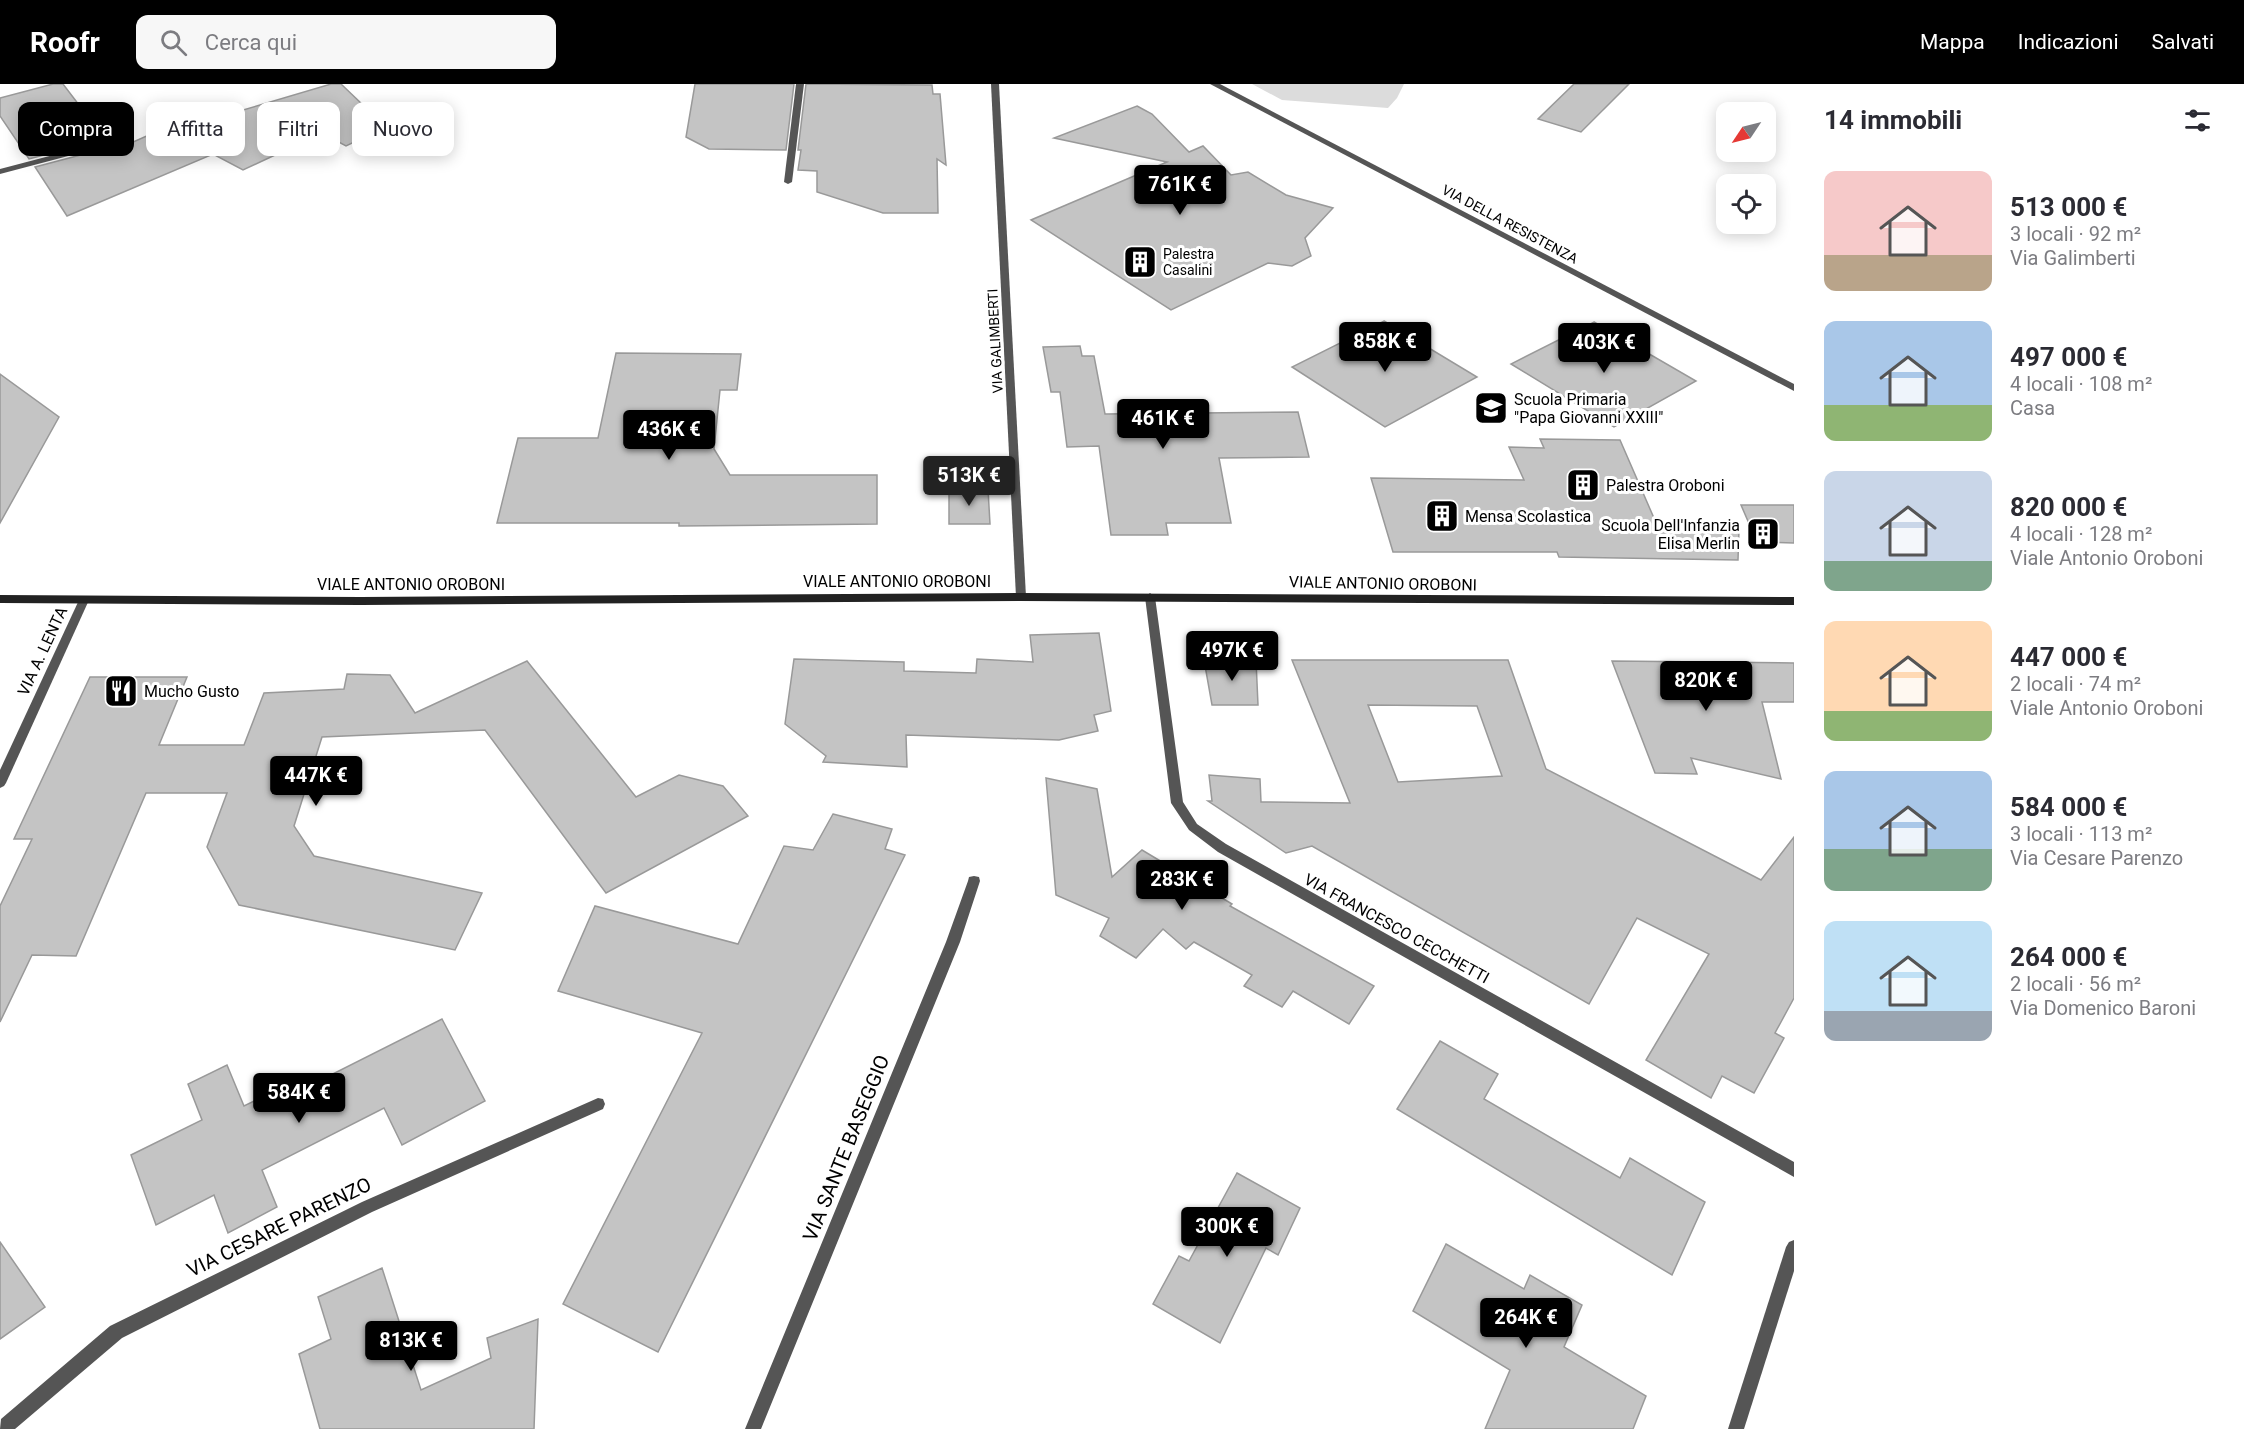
<!DOCTYPE html>
<html lang="it">
<meta charset="utf-8">
<style>
:root{--surface:#fff;--page:#f7f7f7;--text:#2b2b33;--muted:#7c7c81;--accent:#000}
body{margin:0;font-family:Roboto,sans-serif;background:var(--page);color:var(--text);height:100vh;display:flex;flex-direction:column;font-size:22px;white-space:nowrap}
*{box-sizing:border-box;margin:0}
p{font-size:20px;color:var(--muted)}
.icon{flex:none;width:33px;height:33px;fill:none;stroke:currentColor;stroke-width:2;stroke-linecap:round;stroke-linejoin:round}
.map{position:relative;flex:1;overflow:hidden}
.details{display:flex;flex-direction:column;background:var(--surface);width:450px}
.details>*{flex:none}
.guide{position:absolute;left:18px;top:18px;width:570px;height:54px;display:flex;gap:12px}
.needle{width:39px;rotate:235deg}
.buttons{position:absolute;left:1716px;top:18px;display:grid;gap:12px}
.buttons a{display:grid;place-items:center;width:60px;height:60px;border-radius:12px;background:var(--surface);box-shadow:0 3px 15px #0003;font-size:30px}
.price{position:absolute;translate:-50% -51px;padding:0 14px;border-radius:6px;background:var(--accent);color:#fff;font-size:20px;line-height:39px;filter:drop-shadow(0 2px 3px #0008)}
.price::after{content:'';position:absolute;left:50%;top:36px;width:18px;height:14px;margin-left:-9px;background:inherit;clip-path:polygon(0 0,100% 0,50% 100%)}
.price.active{background:#222;color:#fff}
ul{padding:0;list-style:none}
li{display:flex;align-items:center;gap:18px;height:150px;padding:0 30px}
li span{display:grid;place-items:center;flex:none;width:168px;height:120px;border-radius:12px;color:#555}
li>.icon{margin-inline-start:auto}
span .icon{width:72px;height:72px;fill:#fffc;stroke-width:1}
li b{font-size:26px}
h2{display:flex;justify-content:space-between;align-items:center;height:72px;padding:0 30px;font-size:26px}
.chip{padding:0 21px;border-radius:12px;background:var(--surface);box-shadow:0 3px 15px #0003;font-size:21px;line-height:54px}
.chip.active{background:var(--accent);color:#fff}
header{display:flex;align-items:center;gap:36px;box-sizing:border-box;height:84px;padding:0 30px;background:var(--accent);color:#fff}
header strong{font-size:28px}
nav{display:flex;gap:33px;margin-inline-start:auto;font-size:21px}
.search{width:420px;height:54px;background:var(--page);display:flex;align-items:center;gap:15px;box-sizing:border-box;padding:0 21px;border-radius:12px;color:var(--muted);font-size:22px}
main{display:flex;flex:1;min-height:0}
.map>svg:first-child{display:block}
.green{fill:#dcdcdc}
.building{fill:#c4c4c4;stroke:#999;stroke-width:1.5;fill-rule:evenodd}
.lines{fill:none;stroke-linecap:round;stroke-linejoin:round}
.street{fill:#555;fill-rule:evenodd}
.secondary{fill:#222;fill-rule:evenodd}
.labels{text-anchor:middle;stroke-width:6;stroke-linejoin:round;paint-order:stroke}
.far-street-label{font-size:14px;fill:#000;stroke:#fff}
.far-poi-label{font-size:14px;fill:#000;stroke:#fff;text-anchor:start}
.poi-label{font-size:16px;fill:#000;stroke:#fff;text-anchor:start}
.street-label{font-size:16px;fill:#000;stroke:#fff}
.near-street-label{font-size:20px;fill:#000;stroke:#fff}
</style>
<header>
<strong>Roofr</strong>
<div class="search"><svg class="icon" aria-label="search" viewBox="0 0 24 24"><circle cx="10" cy="10" r="6"/><path d="M15 15l6 6"/></svg>Cerca qui</div>
<nav><a>Mappa</a><a>Indicazioni</a><a>Salvati</a></nav>
</header>
<main>
<div class="map">
<svg width="1794" height="1345" viewBox="0 0 1794 1345">
<rect width="100%" height="100%" fill="#fff"/>
<path class="green" d="M1252,0H1404L1397,14L1388,24L1282,16Z"/>
<g class="building">
<path d="M53,0H63L105,55L29,75L0,32V14Z"/>
<path d="M331,0H341L386,43L346,62L322,49L243,86L213,70L67,132L35,83L111,63L113,67L214,22L233,29Z"/>
<path d="M695,0H794L786,66L709,65L686,53Z"/>
<path d="M806,0L932,1L933,10H940L946,81L937,75L938,129H883L817,108V87L798,86L801,66H798Z"/>
<path d="M1574,0H1629L1581,48L1538,35Z"/>
<path d="M1137,22L1152,30L1189,68L1203,62L1231,91L1248,88L1286,111L1333,124L1305,154L1311,172L1292,182L1268,179L1171,226L1031,136L1167,78L1054,54Z"/>
<path d="M1384,237L1477,293L1385,343L1292,283Z"/>
<path d="M1594,238L1696,297L1614,343L1511,280Z"/>
<path d="M1080,262L1082,272H1094L1105,330L1298,328L1309,373L1219,374L1231,439H1166L1168,451H1111L1099,362L1067,363L1060,308H1051L1043,263Z"/>
<path d="M616,269L741,270L737,306H720L714,365L730,391H877V440L679,442V439H497L518,354H598Z"/>
<path d="M0,290L59,333L0,439Z"/>
<path d="M1540,355L1620,356L1657,441L1739,446L1738,476L1559,473L1557,468H1393L1371,394L1524,396L1509,363L1544,364Z"/>
<path d="M949,405H988L990,440H949Z"/>
<path d="M1741,421H1794V459L1757,458Z"/>
<path d="M1099,549L1111,627L1094,631L1098,647L1059,656L906,651L907,683L823,678L826,672L785,640L794,575L904,578V587L976,589L977,575L1033,578L1030,551Z"/>
<path d="M1204,576H1256L1258,621H1212Z"/>
<path d="M1292,576H1508L1546,685L1761,796L1794,753V914L1775,949L1784,954L1754,1009L1722,992L1711,1014L1646,976L1709,870L1637,834L1589,920L1312,762L1286,769L1208,717H1212L1209,691L1260,695L1261,718L1350,719ZM1368,621L1477,622L1502,692L1398,698Z"/>
<path d="M527,577L636,713L679,691L723,702L748,732L606,809L485,646L322,653L294,742L314,772L482,809L455,866L239,821L207,763L227,709H146L76,872L32,871L0,938V822L32,755H14L90,593H187L159,661H244L264,609L344,605L347,590L390,591L415,629Z"/>
<path d="M1612,577L1794,579V618H1762L1781,695L1691,674L1697,690L1655,689Z"/>
<path d="M1046,694L1097,705L1112,793L1142,766L1232,820L1230,822L1374,902L1349,940L1293,907L1282,923L1244,902L1252,891L1194,858L1186,865L1163,845L1136,874L1100,852L1109,834L1056,811Z"/>
<path d="M833,730L892,745L885,765L905,771L658,1268L563,1220L702,949L558,907L595,822L738,860L784,762L813,766Z"/>
<path d="M442,935L485,1017L402,1061L384,1024L262,1086L277,1123L228,1149L214,1111L156,1141L131,1071L202,1036L188,1000L227,981L244,1022L309,990L313,1000Z"/>
<path d="M1440,957L1498,990L1484,1015L1620,1094L1630,1074L1705,1118L1672,1191L1397,1025Z"/>
<path d="M1237,1089L1300,1124L1278,1171L1266,1164L1220,1259L1153,1220L1179,1172L1189,1177Z"/>
<path d="M0,1158L45,1223L0,1255Z"/>
<path d="M1446,1160L1524,1205L1530,1191L1582,1221L1564,1263L1646,1312L1633,1345H1485L1510,1286L1413,1227Z"/>
<path d="M382,1184L421,1306L491,1274L487,1254L538,1235L534,1345H320L299,1270L331,1255L318,1213Z"/>
</g>
<g class="lines">
<g class="street">
<path d="M796,0H804L792,98L788,100L784,98Z"/>
<path d="M991,0H999L1026,513L1021,517L1016,513Z"/>
<path d="M1210,0H1220L1794,300V307Z"/>
<path d="M122,53H125V57L0,90V85Z"/>
<path d="M1150,509L1155,513L1183,718L1197,740L1226,760L1794,1078V1093L1218,768L1189,746L1171,719L1145,513Z"/>
<path d="M84,512L89,516L6,699L4,702L0,704V686L79,516Z"/>
<path d="M974,792L979,793L980,797L960,858L761,1345H745L946,858L968,797L969,793Z"/>
<path d="M598,1014L603,1015L605,1020L603,1025L372,1128L122,1254L15,1345H0L1,1335L110,1242L362,1118Z"/>
<path d="M1794,1156V1187L1744,1345H1728L1786,1163L1789,1158Z"/>
</g>
<path class="secondary" d="M1021,509L1794,513V521L1021,517L361,521L0,519V511L361,513Z"/>
</g>
<defs>
<g id="building-square" transform="scale(1.725)"><rect x="-9" y="-9" width="18" height="18" rx="4" fill="#000" stroke="#fff"/><path d="M-4-6H4V6H1V3H-1V6H-4ZM-2.5-4.3h1.7v1.8h-1.7ZM.8-4.3h1.7v1.8H.8ZM-2.5-1h1.7V.8h-1.7ZM.8-1h1.7V.8H.8Z" fill="#fff"/></g>
<g id="school-square" transform="scale(1.725)"><rect x="-9" y="-9" width="18" height="18" rx="4" fill="#000" stroke="#fff"/><path d="M0-5L7-2L0 1L-7-2ZM-4 1L0 2.5L4 1V4Q0 6-4 4Z" fill="#fff"/></g>
<g id="restaurant-square" transform="scale(1.725)"><rect x="-9" y="-9" width="18" height="18" rx="4" fill="#000" stroke="#fff"/><path d="M-5-6h1v4h1v-4h1v4h1v-4h1v5L-1.5 .5V6h-2V.5L-5-1ZM5-6V6H3V1.5H1.5Q1.5-4 5-6Z" fill="#fff"/></g>
</defs>
<g fill-rule="evenodd">
<use href="#building-square" x="1140" y="178"/>
<use href="#school-square" x="1491" y="324"/>
<use href="#building-square" x="1583" y="401"/>
<use href="#building-square" x="1442" y="432"/>
<use href="#building-square" x="1763" y="450"/>
<use href="#restaurant-square" x="121" y="607"/>
</g>
<g class="labels">
<g class="far-street-label">
<text transform="translate(1510 140) rotate(28)" y="5">VIA DELLA RESISTENZA</text>
<text transform="translate(995 257) rotate(-93)" y="5">VIA GALIMBERTI</text>
</g>
<g class="far-poi-label">
<text x="1163" y="175">Palestra<tspan x="1163" dy="16">Casalini</tspan></text>
</g>
<g class="poi-label">
<text x="1514" y="321">Scuola Primaria<tspan x="1514" dy="18">"Papa Giovanni XXIII"</tspan></text>
<text x="1606" y="407">Palestra Oroboni</text>
<text x="1465" y="438">Mensa Scolastica</text>
<text x="1740" y="447" text-anchor="end">Scuola Dell'Infanzia<tspan x="1740" dy="18">Elisa Merlin</tspan></text>
<text x="144" y="613">Mucho Gusto</text>
</g>
<g class="street-label">
<text x="897" y="503">VIALE ANTONIO OROBONI</text>
<text transform="translate(1383 499) rotate(1)" y="6">VIALE ANTONIO OROBONI</text>
<text x="411" y="506">VIALE ANTONIO OROBONI</text>
<text transform="translate(42 567) rotate(-65)" y="6">VIA A. LENTA</text>
<text transform="translate(1397 844) rotate(29)" y="6">VIA FRANCESCO CECCHETTI</text>
</g>
<g class="near-street-label">
<text transform="translate(846 1064) rotate(-68)" y="7">VIA SANTE BASEGGIO</text>
<text transform="translate(279 1143) rotate(-26)" y="7">VIA CESARE PARENZO</text>
</g>
</g>
</svg>
<div class="buttons">
<a><svg class="needle" viewBox="-14 -14 28 28"><path d="M0-13l5 13h-10z" fill="#e53935"/><path d="M0 13l5-13h-10z" fill="#7c7c81"/></svg></a>
<a><svg class="icon" aria-label="locate" viewBox="0 0 24 24"><circle cx="12" cy="12" r="6"/><path d="M12 2v4M12 18v4M2 12h4M18 12h4"/></svg></a>
</div>
<b class="price" style="left:1180px;top:132px">761K €</b>
<b class="price" style="left:1385px;top:289px">858K €</b>
<b class="price" style="left:1604px;top:290px">403K €</b>
<b class="price" style="left:1163px;top:366px">461K €</b>
<b class="price" style="left:669px;top:377px">436K €</b>
<b class="price active" style="left:969px;top:423px">513K €</b>
<b class="price" style="left:1232px;top:598px">497K €</b>
<b class="price" style="left:1706px;top:628px">820K €</b>
<b class="price" style="left:316px;top:723px">447K €</b>
<b class="price" style="left:1182px;top:827px">283K €</b>
<b class="price" style="left:299px;top:1040px">584K €</b>
<b class="price" style="left:1227px;top:1174px">300K €</b>
<b class="price" style="left:1526px;top:1265px">264K €</b>
<b class="price" style="left:411px;top:1288px">813K €</b>
<div class="guide">
<a class="chip active">Compra</a>
<a class="chip">Affitta</a>
<a class="chip">Filtri</a>
<a class="chip">Nuovo</a>
</div>
</div>
<section class="details">
<h2>14 immobili<svg class="icon" aria-label="filters" viewBox="0 0 24 24"><path d="M4 7h16M4 17h16"/><circle cx="9" cy="7" r="2"/><circle cx="15" cy="17" r="2"/></svg></h2>
<ul>
<li><span style="background:linear-gradient(#f6c9c9 70%,#b9a48a 0)"><svg class="icon" aria-label="home" viewBox="0 0 24 24"><path d="M3 11l9-7 9 7M6 9v11h12V9"/></svg></span><div><b>513 000 €</b><p>3 locali · 92 m²</p><p>Via Galimberti</p></div></li>
<li><span style="background:linear-gradient(#a9c7e8 70%,#8fb573 0)"><svg class="icon" aria-label="home" viewBox="0 0 24 24"><path d="M3 11l9-7 9 7M6 9v11h12V9"/></svg></span><div><b>497 000 €</b><p>4 locali · 108 m²</p><p>Casa</p></div></li>
<li><span style="background:linear-gradient(#c9d6e8 75%,#7fa58c 0)"><svg class="icon" aria-label="home" viewBox="0 0 24 24"><path d="M3 11l9-7 9 7M6 9v11h12V9"/></svg></span><div><b>820 000 €</b><p>4 locali · 128 m²</p><p>Viale Antonio Oroboni</p></div></li>
<li><span style="background:linear-gradient(#ffd9b3 75%,#8fb573 0)"><svg class="icon" aria-label="home" viewBox="0 0 24 24"><path d="M3 11l9-7 9 7M6 9v11h12V9"/></svg></span><div><b>447 000 €</b><p>2 locali · 74 m²</p><p>Viale Antonio Oroboni</p></div></li>
<li><span style="background:linear-gradient(#a9c7e8 65%,#7fa58c 0)"><svg class="icon" aria-label="home" viewBox="0 0 24 24"><path d="M3 11l9-7 9 7M6 9v11h12V9"/></svg></span><div><b>584 000 €</b><p>3 locali · 113 m²</p><p>Via Cesare Parenzo</p></div></li>
<li><span style="background:linear-gradient(#bfe0f5 75%,#9aa5b1 0)"><svg class="icon" aria-label="home" viewBox="0 0 24 24"><path d="M3 11l9-7 9 7M6 9v11h12V9"/></svg></span><div><b>264 000 €</b><p>2 locali · 56 m²</p><p>Via Domenico Baroni</p></div></li>
</ul>
</section>
</main>
